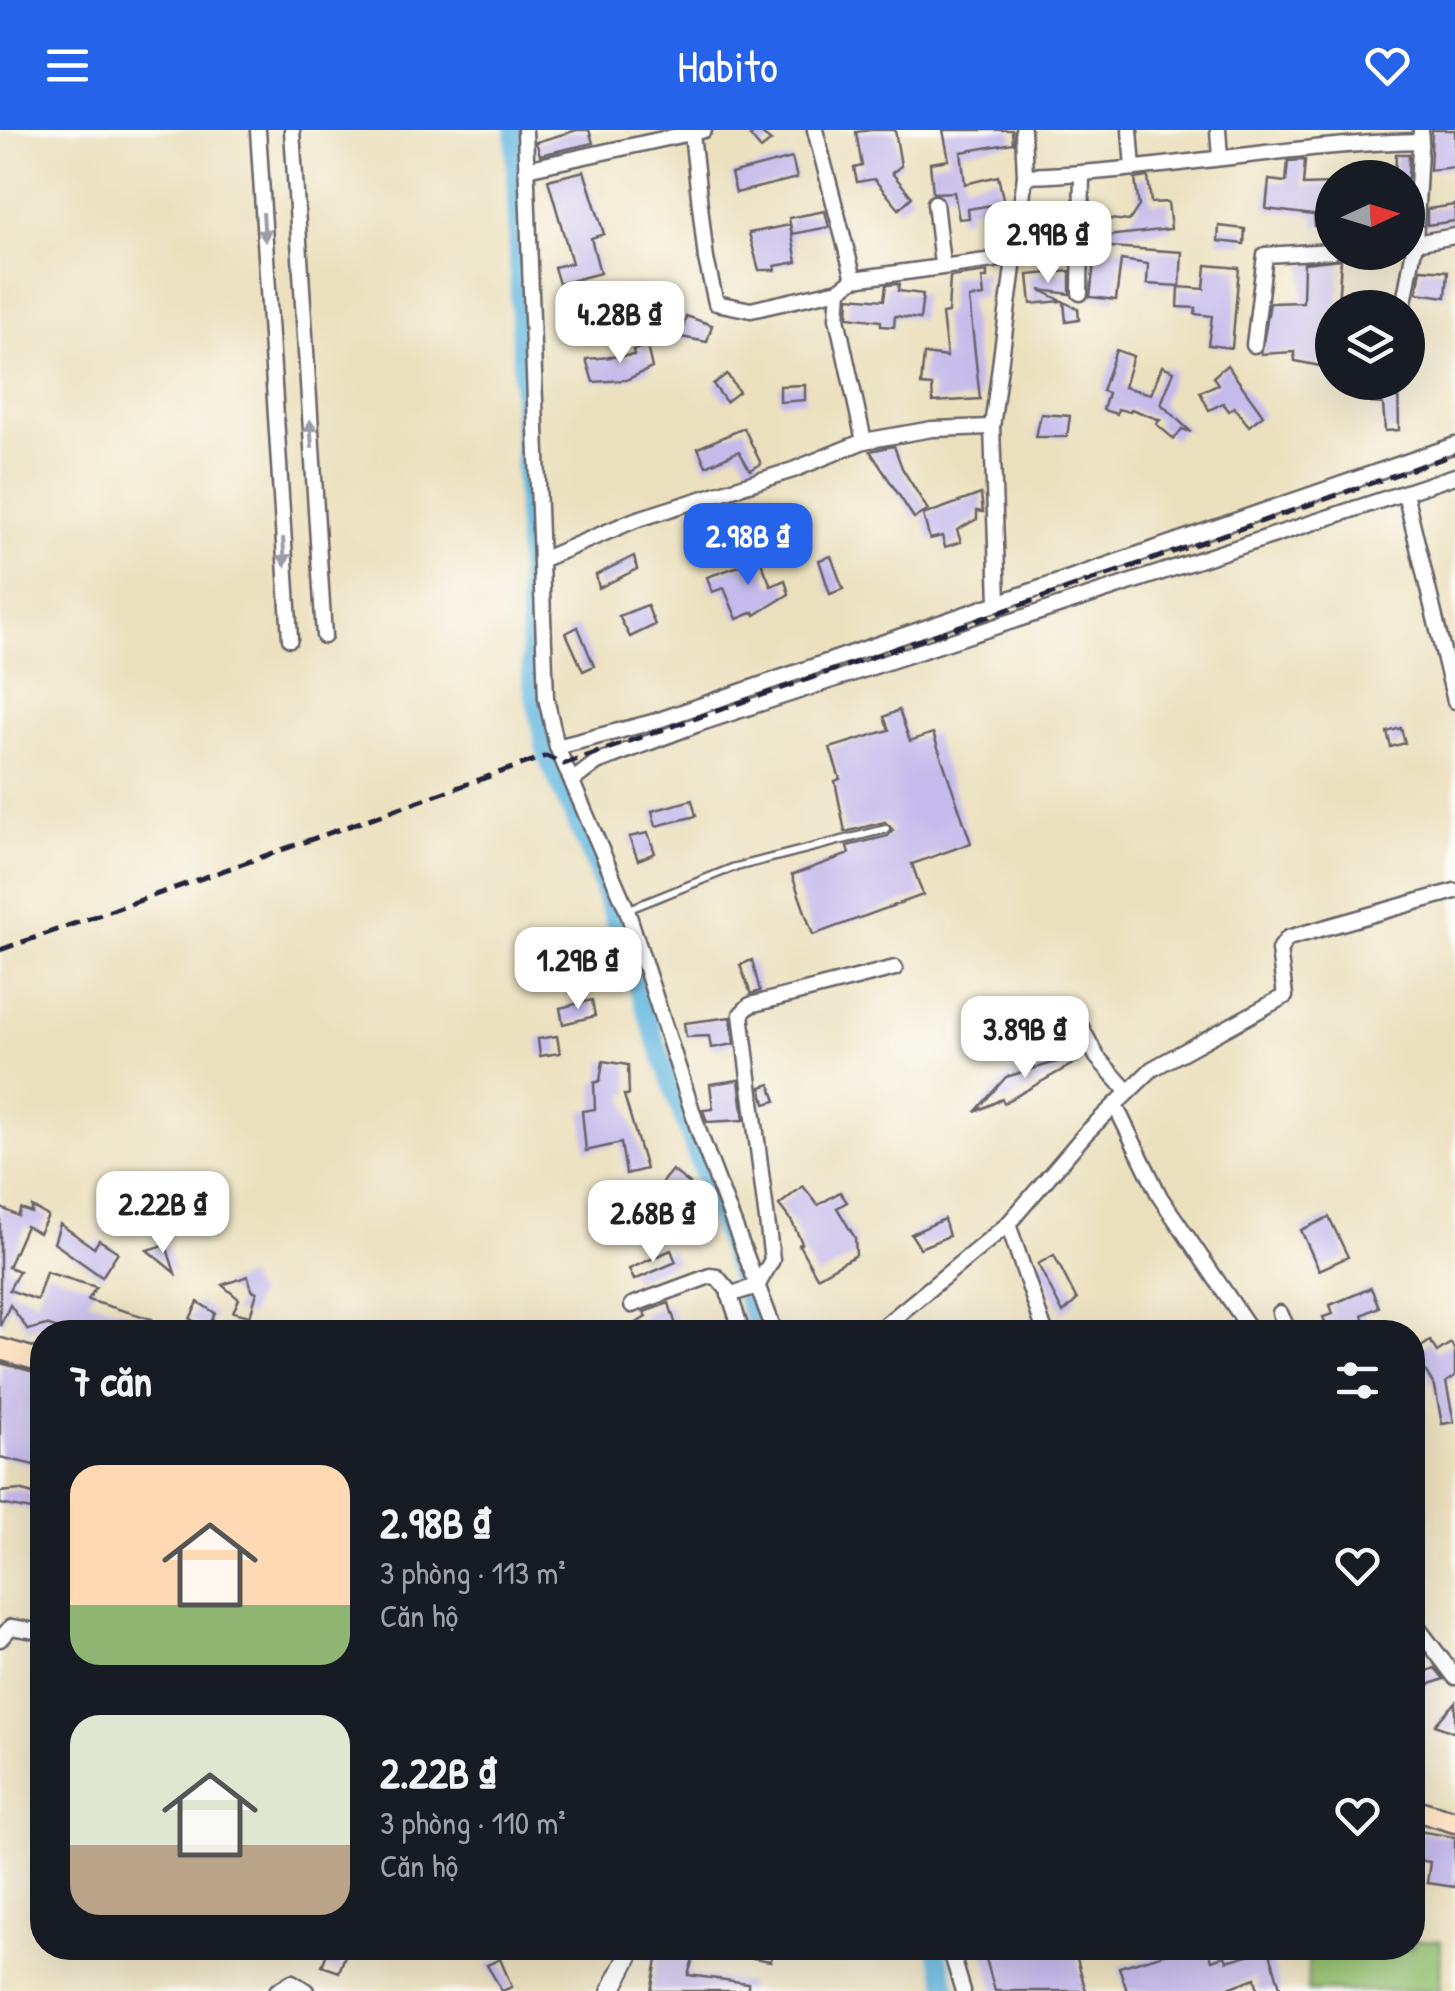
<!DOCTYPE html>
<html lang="vi">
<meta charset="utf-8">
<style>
:root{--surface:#171b24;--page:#242831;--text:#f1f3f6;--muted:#9ea1a6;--accent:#2563eb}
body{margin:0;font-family:"Patrick Hand",sans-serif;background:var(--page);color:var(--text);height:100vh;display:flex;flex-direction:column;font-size:38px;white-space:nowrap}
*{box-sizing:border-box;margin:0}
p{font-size:32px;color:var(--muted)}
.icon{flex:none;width:55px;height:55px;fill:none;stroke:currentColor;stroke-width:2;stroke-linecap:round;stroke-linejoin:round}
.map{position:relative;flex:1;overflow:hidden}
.drawer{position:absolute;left:30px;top:1190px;width:1395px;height:640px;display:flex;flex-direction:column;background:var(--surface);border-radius:40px;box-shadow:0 10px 40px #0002}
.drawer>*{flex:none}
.needle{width:65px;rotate:86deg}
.fabs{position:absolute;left:1315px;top:30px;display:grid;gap:20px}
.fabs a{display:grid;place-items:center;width:110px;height:110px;border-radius:50%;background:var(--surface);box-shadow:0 10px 40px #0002;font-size:50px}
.price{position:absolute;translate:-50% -85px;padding:0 22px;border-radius:20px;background:#fff;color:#222;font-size:32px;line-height:65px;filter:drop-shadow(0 2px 5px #0008)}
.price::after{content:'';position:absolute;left:50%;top:60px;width:30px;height:22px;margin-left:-15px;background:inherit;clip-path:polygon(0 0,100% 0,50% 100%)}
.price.active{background:var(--accent);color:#fff}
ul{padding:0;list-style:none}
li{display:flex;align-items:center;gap:30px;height:250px;padding:0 40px}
li span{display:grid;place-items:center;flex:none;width:280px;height:200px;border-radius:30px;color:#555}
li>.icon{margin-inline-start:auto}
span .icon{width:120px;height:120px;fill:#fffc;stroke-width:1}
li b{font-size:42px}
h2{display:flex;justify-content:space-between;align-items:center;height:120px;padding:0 40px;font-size:42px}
header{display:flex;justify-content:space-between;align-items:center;height:130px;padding:0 40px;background:var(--accent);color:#fff;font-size:45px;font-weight:600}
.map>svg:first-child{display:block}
.green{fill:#94c270;stroke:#5b7256;stroke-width:2.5}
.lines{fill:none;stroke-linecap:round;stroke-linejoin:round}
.canal{stroke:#61b6de;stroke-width:18}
.building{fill:#c4baeb}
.service-casing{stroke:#686468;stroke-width:11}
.minor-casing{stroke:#686468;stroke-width:19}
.tertiary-casing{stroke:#686468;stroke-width:22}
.secondary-casing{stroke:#686468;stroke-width:25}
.service{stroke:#fff;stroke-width:6}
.minor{stroke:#fff;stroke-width:14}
.tertiary{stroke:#fff;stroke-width:18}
.secondary{stroke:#ffe4c6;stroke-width:20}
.rail{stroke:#22223b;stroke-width:5;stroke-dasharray:15 8;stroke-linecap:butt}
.oneway{fill:#9c9ca7}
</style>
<header><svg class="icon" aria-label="menu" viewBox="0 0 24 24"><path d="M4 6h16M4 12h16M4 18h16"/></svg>Habito<svg class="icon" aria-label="heart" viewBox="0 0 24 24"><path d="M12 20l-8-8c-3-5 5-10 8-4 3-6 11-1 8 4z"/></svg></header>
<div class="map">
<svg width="1455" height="1861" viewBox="0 0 1455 1861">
<rect width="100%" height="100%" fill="#fdfcf7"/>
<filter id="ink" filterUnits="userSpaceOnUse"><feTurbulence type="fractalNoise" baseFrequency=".01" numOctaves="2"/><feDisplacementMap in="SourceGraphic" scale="20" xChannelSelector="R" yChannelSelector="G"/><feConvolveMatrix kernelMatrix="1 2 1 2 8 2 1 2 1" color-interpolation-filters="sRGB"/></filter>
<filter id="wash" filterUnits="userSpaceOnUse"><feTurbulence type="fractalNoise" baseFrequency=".0048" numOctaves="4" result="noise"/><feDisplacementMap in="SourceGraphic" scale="40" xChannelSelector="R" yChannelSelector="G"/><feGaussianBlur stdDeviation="2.25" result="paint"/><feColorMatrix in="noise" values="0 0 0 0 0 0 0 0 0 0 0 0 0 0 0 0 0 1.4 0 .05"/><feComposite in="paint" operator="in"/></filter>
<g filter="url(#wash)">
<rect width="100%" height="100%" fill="#ebe0bd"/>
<path class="green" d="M1413,1810L1441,1811L1440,1861H1307L1309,1818H1412Z"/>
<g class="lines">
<g class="canal">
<path d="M514,0L531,550L546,626L593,731L758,1202"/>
<path d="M936,1818L949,1861"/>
</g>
</g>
<g id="blocks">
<g class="building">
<path d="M577,0H589L593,13L540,25L536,12Z"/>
<path d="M757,0L771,11L761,19L750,6Z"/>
<path d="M871,0H895L901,36L892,43L912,67L899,79L874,49L857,52L854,38L862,36L856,2Z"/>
<path d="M943,0H1012L1013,13L961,22L965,54L998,46L1004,73L968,79L969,88L959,89L954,62L933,63L930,33L949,30Z"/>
<path d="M1432,0H1455V37L1430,40Z"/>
<path d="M1396,24H1409L1408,48H1395Z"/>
<path d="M792,28L797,48L736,63L731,44Z"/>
<path d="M1305,30L1303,55L1329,54L1331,95L1315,96L1314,85L1266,79L1269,50L1286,52L1288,31Z"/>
<path d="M584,41L604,104L591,108L600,143L559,154L554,137L572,133L548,50Z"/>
<path d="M1148,47L1151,73L1168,72L1171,99L1097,107L1100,88L1129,91L1139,76L1135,49Z"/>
<path d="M1455,75V91L1427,95V79Z"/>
<path d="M1040,77L1065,81L1063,97L1038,93Z"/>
<path d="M825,81L829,97L792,104L789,88Z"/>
<path d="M790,95L797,132L775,136L776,140H759L749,103Z"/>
<path d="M1219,96L1245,99L1244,114L1218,111Z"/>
<path d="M1096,116L1182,122L1180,156L1147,154L1148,134L1121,130L1116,170L1090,167Z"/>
<path d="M1341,129L1338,178L1331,179L1320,236L1295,231L1294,222L1261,224L1270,173L1303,172L1304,133Z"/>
<path d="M1206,135L1239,138L1232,218L1208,215L1212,186L1195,184L1196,178L1178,177L1179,157L1204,159Z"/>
<path d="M1421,139L1448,141L1446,167L1417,163Z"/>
<path d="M1070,141V164L1040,160L1062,171L1031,174L1028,145Z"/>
<path d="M987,142V148H982L984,166L969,168L980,269L933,272L932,256L921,255L924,224L947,227L942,184L948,183L950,147Z"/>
<path d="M899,154L898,161L923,164L920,189L895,186L894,197L881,196V191L848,187L849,167L884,170L886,155Z"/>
<path d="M1064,172L1078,179L1079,190L1066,192Z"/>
<path d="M686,186L712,195L707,212L681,207Z"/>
<path d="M647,216L652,238L626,250L593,252L586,229L634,225L633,220Z"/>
<path d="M1116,220L1133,226L1124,257L1151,264L1162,236L1174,241L1161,274L1191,302L1182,299L1174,309L1156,294L1160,290L1131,279L1130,282L1118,279L1117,284L1103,280L1108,263L1102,261Z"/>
<path d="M1227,235L1263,285L1249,296L1234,277L1229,281L1223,273L1209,280L1200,262L1218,254L1213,247Z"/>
<path d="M727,244L739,262L726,272L713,254Z"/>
<path d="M1372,252H1398L1399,300L1385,301L1383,274L1371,273Z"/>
<path d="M805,255V270L780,272V256Z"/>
<path d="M1041,284L1070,286L1067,307H1036Z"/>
<path d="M744,298L761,334L750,340L739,321L706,336L698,318Z"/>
<path d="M894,316L902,338L928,380L914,388L870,321Z"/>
<path d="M981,364L983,382L977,381V389L957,400L961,412L945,417L942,406L930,409L923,385Z"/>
<path d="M634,426L637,439L599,458L596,445Z"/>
<path d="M831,426L843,459L830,464L819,430Z"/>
<path d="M760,429L771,456L785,450L789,464L755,485L754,482L737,489L724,458L712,462L707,447Z"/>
<path d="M647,475L655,495L630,507L619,486Z"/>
<path d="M578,497L594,536L583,541L566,503Z"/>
<path d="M899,580L910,611L933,603L971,713L912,734L923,765L813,805L792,745L849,724L847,716L888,706L893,700L885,692L845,702L835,651L840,649L830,618L889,600L884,587Z"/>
<path d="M1401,598L1405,613L1391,617L1387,602Z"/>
<path d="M692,670L696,686L656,696L652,681Z"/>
<path d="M648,703L655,723L638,730L629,707Z"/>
<path d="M752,830L760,861L751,864L740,835Z"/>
<path d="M592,870L595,886L563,894L560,878Z"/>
<path d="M731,887L734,914L711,918L709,906L686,907L684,893Z"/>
<path d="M557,906L560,923L540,926L538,909Z"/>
<path d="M1076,926L1078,931L1004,973L1002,969L975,982L1006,947Z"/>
<path d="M603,931L628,935L629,965H624L646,1039L626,1044L621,1013L586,1021L582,981L595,979L594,953L600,951Z"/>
<path d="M739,950L744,990L707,992L703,980L713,979L710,954Z"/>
<path d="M770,954L776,971L765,974L761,957Z"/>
<path d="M672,1040L690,1054L675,1074L653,1063Z"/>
<path d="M803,1056L818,1075L840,1062L847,1072L837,1078L855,1108L856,1125L817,1147L799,1115L802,1113L792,1092L779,1075Z"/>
<path d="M0,1077L18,1086L21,1079L32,1083V1077L48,1086L39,1103L26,1096L8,1137L19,1141L9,1160L37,1170L46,1142L96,1157L88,1170L152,1189L147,1202H68L46,1195L28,1200L10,1175L0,1196Z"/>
<path d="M155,1080L193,1087L182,1102L162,1094Z"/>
<path d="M1329,1087L1348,1127L1319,1140L1301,1100Z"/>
<path d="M944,1089L949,1106L920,1118L911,1104Z"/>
<path d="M60,1094L94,1118L99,1110L118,1122L102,1147L54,1113Z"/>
<path d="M166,1115L175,1143L147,1120Z"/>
<path d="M671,1120L676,1132L634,1150L629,1139Z"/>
<path d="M1054,1125L1077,1170L1063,1183L1038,1134Z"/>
<path d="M248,1146L252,1160L257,1162L250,1186L233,1182L239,1169L222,1155Z"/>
<path d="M1371,1158L1379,1177L1362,1185L1365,1195L1329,1202L1323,1187L1333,1184L1330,1175Z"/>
<path d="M198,1172L215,1183L208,1199L190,1189Z"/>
<path d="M669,1173L678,1202H622L646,1187L644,1182Z"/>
<path d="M1430,1211L1437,1222L1451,1213L1455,1221V1246L1446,1252L1454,1292L1442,1294L1435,1257L1414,1222Z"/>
<path d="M0,1233L42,1244L38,1336L0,1327Z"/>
<path d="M20,1360L42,1367V1382L0,1374V1362Z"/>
<path d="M1435,1538L1444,1549L1412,1561V1547Z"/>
<path d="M1455,1572V1603L1435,1595Z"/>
<path d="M1412,1700L1455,1707V1757L1427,1753L1430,1732L1412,1729Z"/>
<path d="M329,1818H348L339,1842L322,1836Z"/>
<path d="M645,1818L695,1822L688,1845L748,1853V1861H651L657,1830L643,1826Z"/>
<path d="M736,1818H773L771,1831L735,1825Z"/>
<path d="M983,1818H1074L1086,1861H995Z"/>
<path d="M1185,1818H1208L1212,1830L1225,1826L1227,1831L1269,1819L1281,1861H1258L1255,1848L1221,1861H1127L1119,1837Z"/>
<path d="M500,1829L512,1857L502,1861L487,1835Z"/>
</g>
</g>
</g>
<g filter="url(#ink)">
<use href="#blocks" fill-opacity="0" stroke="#686468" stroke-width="2.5"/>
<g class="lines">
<g class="service-casing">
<path id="service" d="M627,780L732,738L886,699"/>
</g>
<g class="minor-casing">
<g id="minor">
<path d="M258,0L290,509"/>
<path d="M292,0L324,506"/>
<path d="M525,0L546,568L557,617L627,780L700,1005L775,1202"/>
<path d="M815,0L854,149"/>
<path d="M1130,0L1133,38"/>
<path d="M1218,0L1220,27"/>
<path d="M692,4L706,129L716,173L751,180L839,160"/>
<path d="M526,39L704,0"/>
<path d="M1025,46C1157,42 1288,14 1421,11"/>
<path d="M935,73L942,134"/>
<path d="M1408,114L1415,113L1421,0"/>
<path d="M1080,163L1082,44"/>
<path d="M1403,178L1415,113L1455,106"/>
<path d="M1254,215L1265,125L1332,121"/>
<path d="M864,311L837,188L839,160L854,149L1015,127"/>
<path d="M1405,363L1455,571"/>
<path d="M541,430L635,390L793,340L864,311L932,299L992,297"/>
<path d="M998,472L992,297L1025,46L1023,0"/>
<path d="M557,617L653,592L1455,315"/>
<path d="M572,651L597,632L701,593L1455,346"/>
<path d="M1073,882L1097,927L1128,962"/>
<path d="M1115,975L1160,1067L1252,1202"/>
<path d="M1008,1094L1045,1202"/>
<path d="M729,1165L757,1156L772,1130L741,884L750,875L895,838"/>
<path d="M632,1175L710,1146L717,1147L728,1160L742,1202"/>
<path d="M1280,1183L1289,1202"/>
<path d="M877,1202L1008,1094L1086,1003L1152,939L1285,866L1279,820L1288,808L1455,761"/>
<path d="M1412,1490L1455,1547"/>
<path d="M0,1509L11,1497L42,1502"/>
<path d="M950,1818L963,1861"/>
<path d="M277,1861L292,1852L306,1861"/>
</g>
</g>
<g class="tertiary-casing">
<path id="tertiary" d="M611,1861L633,1818"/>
</g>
<g class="secondary-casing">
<g id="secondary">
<path d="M0,1219L42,1231"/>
<path d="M1412,1679L1455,1692"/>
</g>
</g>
<use href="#service" class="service"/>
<use href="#minor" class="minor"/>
<use href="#tertiary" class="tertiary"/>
<use href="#secondary" class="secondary"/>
<path class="rail" d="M0,820L546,626L564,634L1455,324"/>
</g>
<defs><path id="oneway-solid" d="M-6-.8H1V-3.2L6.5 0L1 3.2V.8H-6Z" transform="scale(2.5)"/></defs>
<g class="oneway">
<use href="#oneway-solid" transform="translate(264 97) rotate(86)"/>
<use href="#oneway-solid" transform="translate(311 304) rotate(-94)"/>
<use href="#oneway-solid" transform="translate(284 422) rotate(86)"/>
</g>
</g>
</svg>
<div class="fabs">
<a><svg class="needle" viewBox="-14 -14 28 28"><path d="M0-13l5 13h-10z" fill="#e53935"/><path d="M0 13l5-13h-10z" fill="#9ea1a6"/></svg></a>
<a><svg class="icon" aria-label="layers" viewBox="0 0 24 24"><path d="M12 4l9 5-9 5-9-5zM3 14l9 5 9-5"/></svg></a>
</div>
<b class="price" style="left:1048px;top:156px">2.99B ₫</b>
<b class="price" style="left:620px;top:236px">4.28B ₫</b>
<b class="price active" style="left:748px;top:458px">2.98B ₫</b>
<b class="price" style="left:578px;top:882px">1.29B ₫</b>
<b class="price" style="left:1025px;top:951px">3.89B ₫</b>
<b class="price" style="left:163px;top:1126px">2.22B ₫</b>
<b class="price" style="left:653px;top:1135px">2.68B ₫</b>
<section class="drawer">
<h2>7 căn<svg class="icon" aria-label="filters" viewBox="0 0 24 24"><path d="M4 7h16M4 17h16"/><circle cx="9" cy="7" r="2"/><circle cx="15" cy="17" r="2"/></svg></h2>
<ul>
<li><span style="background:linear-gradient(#ffd9b3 70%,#8fb573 0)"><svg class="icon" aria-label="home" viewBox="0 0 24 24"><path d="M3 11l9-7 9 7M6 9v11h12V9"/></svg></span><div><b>2.98B ₫</b><p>3 phòng · 113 m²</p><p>Căn hộ</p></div><svg class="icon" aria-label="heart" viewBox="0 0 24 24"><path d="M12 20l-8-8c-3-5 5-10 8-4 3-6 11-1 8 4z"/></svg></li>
<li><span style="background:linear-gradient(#dfe7d0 65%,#b9a48a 0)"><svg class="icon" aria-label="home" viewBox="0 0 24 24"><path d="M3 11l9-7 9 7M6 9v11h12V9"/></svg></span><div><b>2.22B ₫</b><p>3 phòng · 110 m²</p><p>Căn hộ</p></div><svg class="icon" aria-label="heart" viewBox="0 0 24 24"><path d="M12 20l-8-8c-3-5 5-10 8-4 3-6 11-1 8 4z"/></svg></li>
</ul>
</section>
</div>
